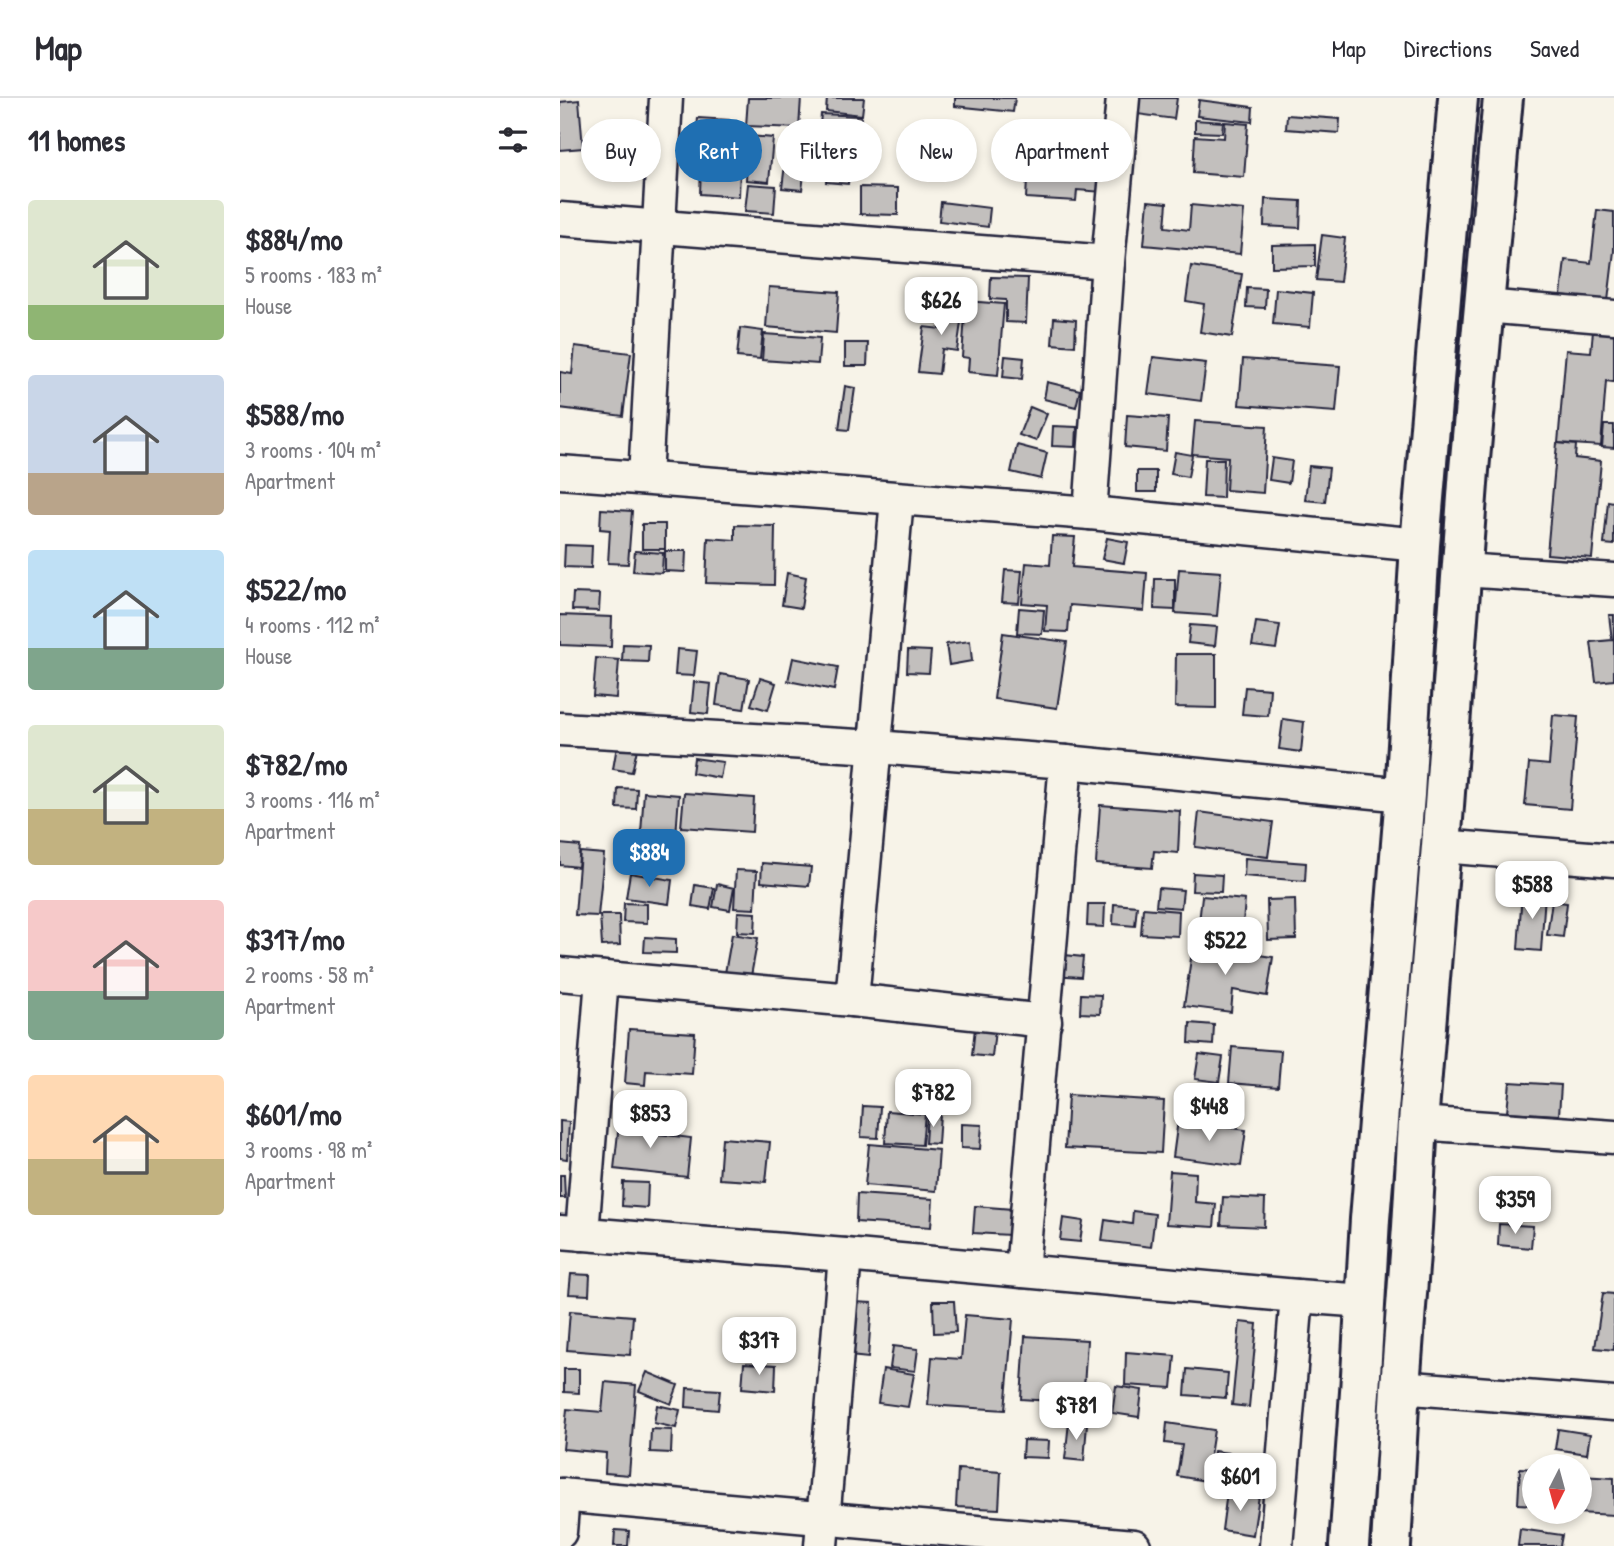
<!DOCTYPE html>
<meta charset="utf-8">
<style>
:root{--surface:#fff;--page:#f7f7f7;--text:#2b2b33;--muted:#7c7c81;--line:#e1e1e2;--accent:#1f6fb2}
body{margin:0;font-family:"Patrick Hand",sans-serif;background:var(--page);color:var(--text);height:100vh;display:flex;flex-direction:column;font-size:26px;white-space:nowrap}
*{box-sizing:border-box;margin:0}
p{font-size:23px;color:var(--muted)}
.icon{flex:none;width:38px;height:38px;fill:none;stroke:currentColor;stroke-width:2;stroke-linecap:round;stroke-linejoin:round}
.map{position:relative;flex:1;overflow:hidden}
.sheet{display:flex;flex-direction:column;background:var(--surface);width:560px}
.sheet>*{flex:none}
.hud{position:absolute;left:21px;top:21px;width:665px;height:63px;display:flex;gap:14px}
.needle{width:46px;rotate:186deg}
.tools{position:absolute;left:962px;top:1356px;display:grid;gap:14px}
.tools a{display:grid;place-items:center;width:70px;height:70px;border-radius:50%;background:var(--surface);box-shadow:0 4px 10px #0003;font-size:35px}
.price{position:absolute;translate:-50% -60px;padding:0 16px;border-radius:14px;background:#fff;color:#222;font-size:23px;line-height:46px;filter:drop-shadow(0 2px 4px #0008)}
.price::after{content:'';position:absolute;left:50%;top:42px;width:21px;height:16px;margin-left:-10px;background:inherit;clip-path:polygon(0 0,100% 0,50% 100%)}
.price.active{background:var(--accent);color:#fff}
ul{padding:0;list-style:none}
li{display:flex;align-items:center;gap:21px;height:175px;padding:0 28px}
li span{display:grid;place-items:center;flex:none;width:196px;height:140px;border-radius:7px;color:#555}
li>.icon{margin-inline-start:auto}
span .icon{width:84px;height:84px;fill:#fffc;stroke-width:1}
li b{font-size:30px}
h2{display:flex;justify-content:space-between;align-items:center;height:84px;padding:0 28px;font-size:30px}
.pill{padding:0 24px;border-radius:32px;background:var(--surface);box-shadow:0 4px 10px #0003;font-size:24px;line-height:63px}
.pill.active{background:var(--accent);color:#fff}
header{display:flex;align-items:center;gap:42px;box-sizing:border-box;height:98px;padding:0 35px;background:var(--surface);border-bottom:2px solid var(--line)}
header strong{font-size:33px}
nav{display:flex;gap:38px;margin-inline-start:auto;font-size:24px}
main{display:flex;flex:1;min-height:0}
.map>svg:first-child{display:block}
.building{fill:#c2bfbd;stroke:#22223b;stroke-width:2}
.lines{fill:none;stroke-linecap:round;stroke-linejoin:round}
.minor-casing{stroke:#22223b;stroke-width:37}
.secondary-casing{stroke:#22223b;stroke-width:44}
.minor{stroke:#f7f3e8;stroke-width:32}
.secondary{stroke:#f7f3e8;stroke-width:38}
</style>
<header>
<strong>Map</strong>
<nav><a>Map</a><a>Directions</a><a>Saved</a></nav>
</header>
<main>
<section class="sheet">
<h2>11 homes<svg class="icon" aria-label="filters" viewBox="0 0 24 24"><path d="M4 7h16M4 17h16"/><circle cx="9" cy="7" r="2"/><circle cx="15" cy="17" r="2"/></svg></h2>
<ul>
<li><span style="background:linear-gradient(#dfe7d0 75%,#8fb573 0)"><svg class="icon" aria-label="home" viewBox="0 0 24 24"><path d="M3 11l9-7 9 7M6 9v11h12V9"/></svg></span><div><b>$884/mo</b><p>5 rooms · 183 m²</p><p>House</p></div></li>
<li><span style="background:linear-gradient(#c9d6e8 70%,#b9a48a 0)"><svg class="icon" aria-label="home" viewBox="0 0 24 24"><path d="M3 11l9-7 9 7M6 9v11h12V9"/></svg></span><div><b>$588/mo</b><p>3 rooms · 104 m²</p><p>Apartment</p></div></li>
<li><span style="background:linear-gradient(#bfe0f5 70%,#7fa58c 0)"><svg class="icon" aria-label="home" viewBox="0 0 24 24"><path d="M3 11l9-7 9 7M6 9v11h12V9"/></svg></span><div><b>$522/mo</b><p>4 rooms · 112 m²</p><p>House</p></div></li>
<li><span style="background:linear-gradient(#dfe7d0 60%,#c2b280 0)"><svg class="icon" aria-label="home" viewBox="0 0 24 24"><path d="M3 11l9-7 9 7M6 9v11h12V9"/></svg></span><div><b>$782/mo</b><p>3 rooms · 116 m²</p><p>Apartment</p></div></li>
<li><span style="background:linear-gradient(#f6c9c9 65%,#7fa58c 0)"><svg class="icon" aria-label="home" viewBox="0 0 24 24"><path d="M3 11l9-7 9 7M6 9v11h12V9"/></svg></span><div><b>$317/mo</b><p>2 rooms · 58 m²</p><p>Apartment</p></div></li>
<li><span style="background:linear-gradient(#ffd9b3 60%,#c2b280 0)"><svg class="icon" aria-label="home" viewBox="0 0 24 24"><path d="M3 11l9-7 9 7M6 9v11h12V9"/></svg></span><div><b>$601/mo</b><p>3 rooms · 98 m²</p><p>Apartment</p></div></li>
</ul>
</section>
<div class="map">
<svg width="1054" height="1448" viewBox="0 0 1054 1448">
<rect width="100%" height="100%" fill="#f7f3e8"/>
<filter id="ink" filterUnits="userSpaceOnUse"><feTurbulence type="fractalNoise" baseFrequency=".0143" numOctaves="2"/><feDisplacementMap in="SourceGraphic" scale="14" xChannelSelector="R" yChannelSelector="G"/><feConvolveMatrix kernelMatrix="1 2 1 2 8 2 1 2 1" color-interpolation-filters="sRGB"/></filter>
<g filter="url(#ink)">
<g class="building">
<path d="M188,0H241L239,30L186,28Z"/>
<path d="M267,0H304L302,17L266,13Z"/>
<path d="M395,0H455L453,14L395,8Z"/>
<path d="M580,0H617L614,21L577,16Z"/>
<path d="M19,2L23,50L0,52V4Z"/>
<path d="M639,2L693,9L692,24L637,18Z"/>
<path d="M261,16L301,18L299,40L259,37Z"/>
<path d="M727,17L780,21L779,35L726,31Z"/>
<path d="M138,20L169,22L168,36L213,40L209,84L186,82L187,65L134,61Z"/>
<path d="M635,22L663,24L662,35L635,34Z"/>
<path d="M665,24L688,26L684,79L633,75L635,38L664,40Z"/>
<path d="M229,35L249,38L242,92L222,90Z"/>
<path d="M469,45L546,49L544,94L517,92L516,103L466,100Z"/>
<path d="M270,46L292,48L288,86L266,84Z"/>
<path d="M141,69L180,70L179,99L140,96Z"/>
<path d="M188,86L216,88L214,115L185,113Z"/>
<path d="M300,89L338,90V117L300,116Z"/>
<path d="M705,101L741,103L740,130L704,128Z"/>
<path d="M588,103L607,105L605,129L629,132L631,107L684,112L680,156L584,147Z"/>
<path d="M381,104L430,110L428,129L379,123Z"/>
<path d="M1037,112L1054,114V153L1048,203L1001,197L1005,162L1031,165Z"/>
<path d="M762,137L785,140L780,184L756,182Z"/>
<path d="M755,146V168L712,169V147Z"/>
<path d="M631,168L682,176L672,239L640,234L644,206L626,203Z"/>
<path d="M431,179L468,180L466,225L446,224V202L430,201Z"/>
<path d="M209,189L279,194L276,235L206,229Z"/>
<path d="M687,190L706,191L705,210L686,209Z"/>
<path d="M716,191L753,195L750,229L713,226Z"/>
<path d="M385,200L404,203L397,253L382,251L379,276L358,274L364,229L381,231Z"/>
<path d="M406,203L444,206L438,277L408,274L409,260L402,259Z"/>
<path d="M494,220L516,222L515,248L492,246Z"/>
<path d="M180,230L203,233L200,261L177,259Z"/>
<path d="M1033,233L1054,235V284L1046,283L1041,348L998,345L1006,252L1031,254Z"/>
<path d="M204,236L260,240L258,266L202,262Z"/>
<path d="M285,245H308L307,268H285Z"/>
<path d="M15,248L71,255L63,318L0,310V274L12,276Z"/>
<path d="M445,258L464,260L462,281L443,279Z"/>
<path d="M593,259L646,265L641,303L588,296Z"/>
<path d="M683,261L780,268L776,314L679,307Z"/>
<path d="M487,284L520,292L516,309L484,301Z"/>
<path d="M285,288L295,290L289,332L279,331Z"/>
<path d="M470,309L487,316L476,343L459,337Z"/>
<path d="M567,317L608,320L606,353L565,349Z"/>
<path d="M635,323L707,328L703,395L666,392L668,359L632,356Z"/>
<path d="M1044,327H1054V350L1042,349Z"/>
<path d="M493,328L517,329L516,349L492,348Z"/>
<path d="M997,345L1016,347L1015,360L1041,363L1032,460L987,456Z"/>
<path d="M457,347L487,355L481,381L451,374Z"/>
<path d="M615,354L632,357L628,379L611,376Z"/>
<path d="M712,360L732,363L729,385L709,382Z"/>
<path d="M645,361H664L663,400L643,399Z"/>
<path d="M749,368L769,370L765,404L745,402Z"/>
<rect x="577" y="373" width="19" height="21"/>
<path d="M1048,403L1054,404V447L1044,446Z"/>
<path d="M41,411L72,413L68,466L48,465L50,432L40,431Z"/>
<rect x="82" y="426" width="23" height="25"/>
<path d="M175,427L215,428L214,487L146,485L148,440L175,442Z"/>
<path d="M492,438L515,439L512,469L587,475L584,513L510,507L508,534L485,533L487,507L462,505L466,465L490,467Z"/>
<path d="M547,440L568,444L564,465L542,461Z"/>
<path d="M5,447L32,448L31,470L4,469Z"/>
<path d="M75,453L103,455L102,475L73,473Z"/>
<path d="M105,453H126L125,474L105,473Z"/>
<path d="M619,471L661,474L657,518L615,515Z"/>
<path d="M445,472L462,473L459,505L442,504Z"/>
<path d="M227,475L246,479L241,510L222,507Z"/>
<path d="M595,481H615V512L594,511Z"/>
<path d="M13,495L40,496L39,513L12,512Z"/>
<path d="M459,510L484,512L482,536L457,535Z"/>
<path d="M0,517L52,519L51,549L0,547Z"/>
<path d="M1049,517H1054V582L1036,584L1031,544L1052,542Z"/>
<path d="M696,524L720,527L716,551L692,548Z"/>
<path d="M630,527L657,529L655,548L628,545Z"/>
<path d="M443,535L507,544L497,610L434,601Z"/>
<path d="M410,543L412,563L389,567L386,546Z"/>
<path d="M63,546L89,547L88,564L62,563Z"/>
<path d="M117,551L137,553L134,578L115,577Z"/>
<path d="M348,552L371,553L369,575L347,574Z"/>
<path d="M616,556H656V610L615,609Z"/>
<path d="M36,560L59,562L56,600L33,598Z"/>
<path d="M233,560L278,569L274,592L228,583Z"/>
<path d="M160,576L189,581L184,611L156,607Z"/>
<path d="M200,580L216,585L208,612L191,607Z"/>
<path d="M134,584L151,586L148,616L131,614Z"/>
<path d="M685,589L710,591L708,618L682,616Z"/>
<path d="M993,617L1018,619L1010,711L965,707L969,665L989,667Z"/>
<path d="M723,621L744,624L741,654L719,651Z"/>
<path d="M57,648L77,651L72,674L53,671Z"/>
<path d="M134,660L163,664L160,680L132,675Z"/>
<path d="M58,690L77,691L76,711L57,710Z"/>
<path d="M84,694L119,697L116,738L81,735Z"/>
<path d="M124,695L194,700L192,734L121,729Z"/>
<path d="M540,707L620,713L618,755L594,753L592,770L536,766Z"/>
<path d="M639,714L713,724L708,759L635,749Z"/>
<path d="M0,746L20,748L18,769L0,767Z"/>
<path d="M74,749L103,754L100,775L70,770Z"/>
<path d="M20,754L44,756L38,818L15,817Z"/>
<path d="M685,760L746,765L745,783L684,778Z"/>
<path d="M202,765L251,769L249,788L201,784Z"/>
<path d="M176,772L197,773L195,811L174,810Z"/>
<path d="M70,775L112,782L109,806L66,800Z"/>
<path d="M633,775L662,777L661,794L632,793Z"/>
<path d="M157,786L174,790L170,812L153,809Z"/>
<path d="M135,787L154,790L150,811L132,808Z"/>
<path d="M598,790L623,792L621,810L596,808Z"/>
<path d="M962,794L985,796L981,853L958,851Z"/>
<path d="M642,798L685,802L682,837L638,833Z"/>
<path d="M735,801L736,841L708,842L707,802Z"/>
<path d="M992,803L1007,805L1003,839L987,837Z"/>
<path d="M64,805L87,806V825L63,824Z"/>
<path d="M528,806H545L544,829L527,828Z"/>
<path d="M554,806L577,808L575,828L553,826Z"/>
<path d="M583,810L619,813L618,838L581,836Z"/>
<path d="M178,814L196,815L195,835L177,834Z"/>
<path d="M40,817H59L60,847L42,848Z"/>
<path d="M172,836L198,840L191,878L165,875Z"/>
<path d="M85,839L116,841V855L84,854Z"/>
<path d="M633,847L713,859L707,898L673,892L671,914L624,908Z"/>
<path d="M495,856L523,859L521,879L493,877Z"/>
<path d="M521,896L541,897L540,916L520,915Z"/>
<path d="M630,925L654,927L653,947L629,945Z"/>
<path d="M415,930L435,932L432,959L412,957Z"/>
<path d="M69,931L135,935L132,976L86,973L85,987L65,985Z"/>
<path d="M672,949L721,953L718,989L669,985Z"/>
<path d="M639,956L663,959L659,984L635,981Z"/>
<path d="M950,984L1001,987L999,1017L947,1014Z"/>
<path d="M508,997L604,1003L601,1055L505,1050Z"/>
<path d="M303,1008L320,1009L318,1040L301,1039Z"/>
<path d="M327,1013L365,1016L362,1047L325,1045Z"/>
<path d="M60,1016L84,1019L83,1034L131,1040L127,1079L54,1071Z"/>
<path d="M367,1016H380L378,1046L365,1045Z"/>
<path d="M618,1022L686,1032L681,1068L613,1059Z"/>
<path d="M0,1023L9,1024L7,1061L0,1060Z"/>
<path d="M401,1026L422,1027L420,1051L401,1050Z"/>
<path d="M162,1040L210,1044L206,1084L159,1081Z"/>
<path d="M309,1046L379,1052L376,1093L305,1087Z"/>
<path d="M610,1073L636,1075L635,1104L656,1106L654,1129L606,1126Z"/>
<path d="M0,1077H4L5,1100H0Z"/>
<path d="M63,1084L88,1085L87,1110L62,1108Z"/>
<path d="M297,1096L373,1101L371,1129L296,1124Z"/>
<path d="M663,1099L705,1101L704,1129L661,1127Z"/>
<path d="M415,1108L452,1111L450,1137L413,1135Z"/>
<path d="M573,1113L595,1116L591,1149L542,1143L545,1122L572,1126Z"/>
<path d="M503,1120L523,1123L520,1144L500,1142Z"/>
<path d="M939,1126L973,1128L971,1150L938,1147Z"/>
<path d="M11,1176L30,1177L29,1197L9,1196Z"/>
<path d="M1043,1195L1054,1196V1252L1035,1250Z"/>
<path d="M373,1203H394L396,1234L374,1235Z"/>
<path d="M294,1204L312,1205L308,1260L290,1258Z"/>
<path d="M10,1213L73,1218L70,1257L7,1252Z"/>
<path d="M405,1217L453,1221L445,1312L368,1307L372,1259L401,1261Z"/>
<path d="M680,1224L697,1226L689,1309L672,1307Z"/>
<path d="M465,1238L527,1242L523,1305L461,1301Z"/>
<path d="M333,1248L358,1251L355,1273L330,1270Z"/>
<path d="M566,1254L615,1258L612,1290L565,1287Z"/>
<path d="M184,1265L216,1267L215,1293L182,1290Z"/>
<path d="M4,1271H19V1295L4,1294Z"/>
<path d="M323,1271L354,1276L348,1309L318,1305Z"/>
<path d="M627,1271L668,1275L666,1300L625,1297Z"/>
<path d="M87,1274L118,1287L111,1306L79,1293Z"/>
<path d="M45,1284L76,1287L69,1377L45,1375L46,1355L3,1351L7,1311L42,1314Z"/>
<path d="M556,1288L582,1292L579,1319L552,1315Z"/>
<path d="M127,1290L160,1292L158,1312L126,1309Z"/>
<path d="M97,1307L120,1312L116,1330L94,1325Z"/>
<path d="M509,1324L527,1326L524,1363L505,1361Z"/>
<path d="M607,1325L654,1332L646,1383L617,1378L622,1347L605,1345Z"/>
<path d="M91,1331L112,1332L111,1355L90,1354Z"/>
<path d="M998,1331L1030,1336L1027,1356L995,1351Z"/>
<path d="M463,1342L489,1343L488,1360L462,1359Z"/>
<path d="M654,1353L684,1357L680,1389L649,1385Z"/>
<path d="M960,1370L975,1371V1407L958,1406Z"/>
<path d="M398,1371L441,1374L439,1411L396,1409Z"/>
<path d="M1020,1378L1054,1380V1417L1017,1415L1020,1414Z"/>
<path d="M667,1394L699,1398L693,1437L662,1432Z"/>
<path d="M960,1431L1002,1437L1000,1448H958Z"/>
<path d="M55,1432L69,1433L68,1448H54Z"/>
</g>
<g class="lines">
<g class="minor-casing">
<g id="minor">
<path d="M0,121L548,164"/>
<path d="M924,208L1054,219"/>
<path d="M0,374L530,415L860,447"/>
<path d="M85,380L106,0"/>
<path d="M530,415L548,164L563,0"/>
<path d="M902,472L1054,482"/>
<path d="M0,631L316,649L506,664L845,697"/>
<path d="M881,748L1054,762"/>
<path d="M0,876L292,902L485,923"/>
<path d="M292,902L337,401"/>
<path d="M858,1025L1054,1039"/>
<path d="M0,1134L285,1157L737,1198L805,1203"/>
<path d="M22,1136L42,880"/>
<path d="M462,1173L506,664"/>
<path d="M840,1289L1054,1306"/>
<path d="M0,1397L574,1448"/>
<path d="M0,1434L3,1397"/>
<path d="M261,1448L285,1157"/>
<path d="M716,1448L737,1198"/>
</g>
</g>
<g class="secondary-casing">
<g id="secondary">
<path d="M789,1448L800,1294L810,1121L845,697L860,447L898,0"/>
<path d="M831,1448L840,1289L852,1129L858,1025L881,748L909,372L943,0"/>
</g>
</g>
<use href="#minor" class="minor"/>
<use href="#secondary" class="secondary"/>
</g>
</g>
</svg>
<div class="tools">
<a><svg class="needle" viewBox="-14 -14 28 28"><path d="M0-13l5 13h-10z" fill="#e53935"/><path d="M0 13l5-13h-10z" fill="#7c7c81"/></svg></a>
</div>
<b class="price" style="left:381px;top:239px">$626</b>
<b class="price active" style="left:89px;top:791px">$884</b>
<b class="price" style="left:972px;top:823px">$588</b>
<b class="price" style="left:665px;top:879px">$522</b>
<b class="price" style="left:373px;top:1031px">$782</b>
<b class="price" style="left:649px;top:1045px">$448</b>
<b class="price" style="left:90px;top:1052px">$853</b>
<b class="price" style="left:955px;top:1138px">$359</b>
<b class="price" style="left:199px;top:1279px">$317</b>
<b class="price" style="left:516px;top:1344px">$781</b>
<b class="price" style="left:680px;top:1415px">$601</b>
<div class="hud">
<a class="pill">Buy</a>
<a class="pill active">Rent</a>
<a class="pill">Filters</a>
<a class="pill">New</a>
<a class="pill">Apartment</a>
</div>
</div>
</main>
